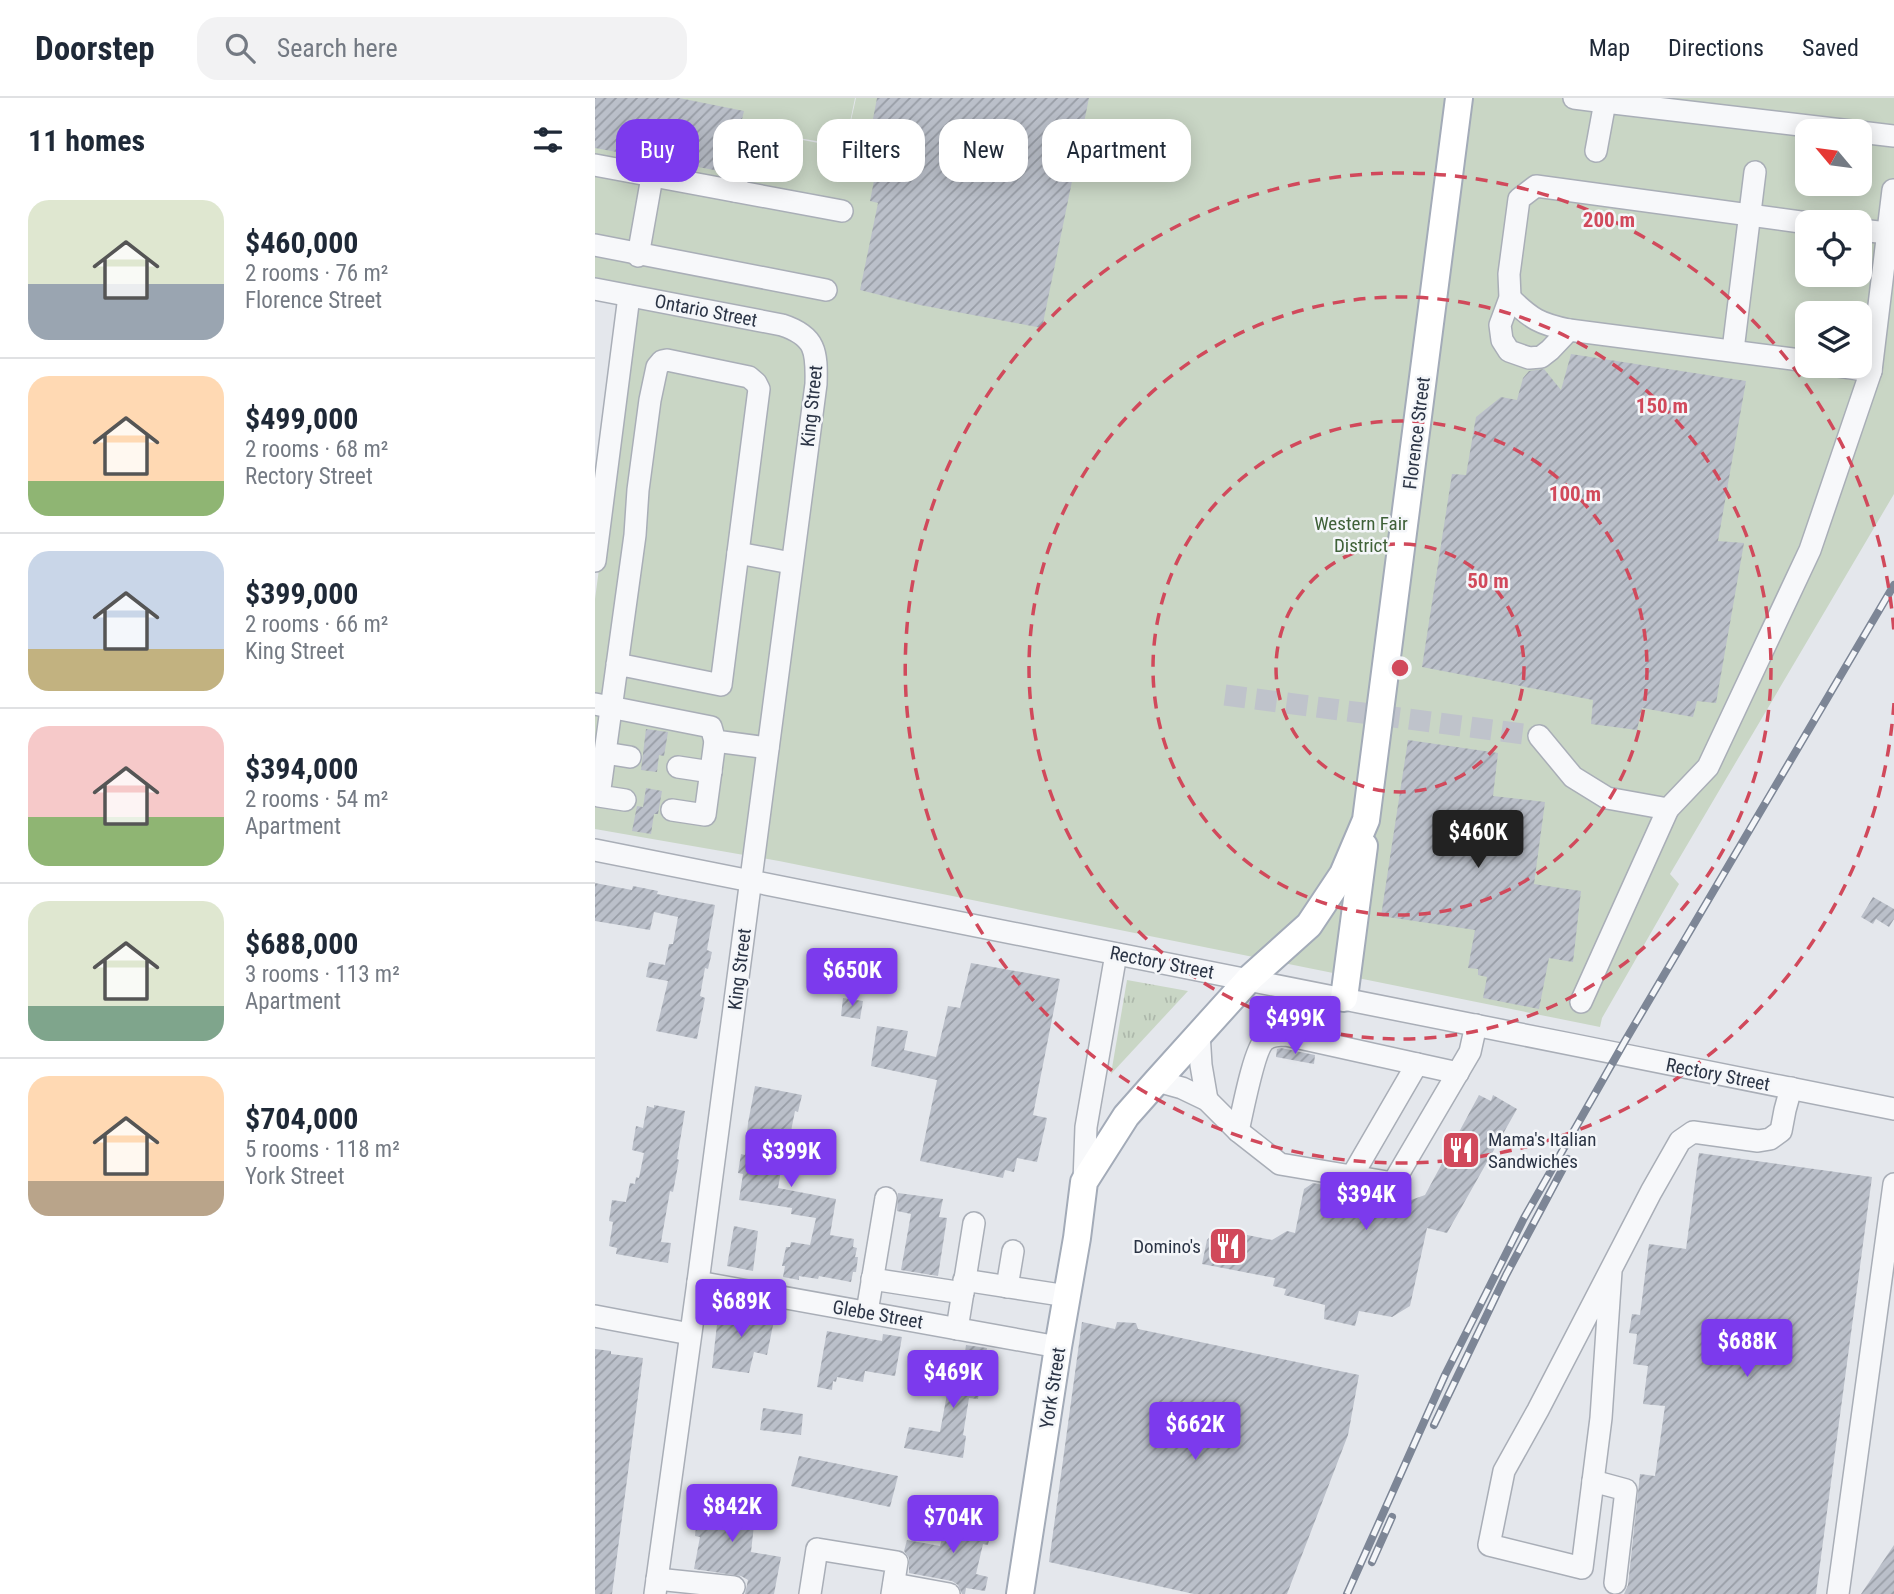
<!DOCTYPE html>
<meta charset="utf-8">
<style>
:root{--surface:#fff;--page:#f2f2f3;--text:#1f2937;--muted:#747a83;--line:#e0e1e3;--accent:#7c3aed}
body{margin:0;font-family:"Roboto Condensed",sans-serif;background:var(--page);color:var(--text);height:100vh;display:flex;flex-direction:column;font-size:26px;white-space:nowrap}
*{box-sizing:border-box;margin:0}
p{font-size:23px;color:var(--muted)}
.icon{flex:none;width:38px;height:38px;fill:none;stroke:currentColor;stroke-width:2;stroke-linecap:round;stroke-linejoin:round}
.map{position:relative;flex:1;overflow:hidden}
.drawer{display:flex;flex-direction:column;background:var(--surface);width:595px}
.drawer>*{flex:none}
.hud{position:absolute;left:21px;top:21px;width:665px;height:63px;display:flex;gap:14px}
.needle{width:46px;rotate:299deg}
.controls{position:absolute;left:1200px;top:21px;display:grid;gap:14px}
.controls a{display:grid;place-items:center;width:77px;height:77px;border-radius:14px;background:var(--surface);box-shadow:0 4px 18px #0003;font-size:35px}
.price{position:absolute;translate:-50% -60px;padding:0 16px;border-radius:7px;background:var(--accent);color:#fff;font-size:23px;line-height:46px;filter:drop-shadow(0 2px 4px #0008)}
.price::after{content:'';position:absolute;left:50%;top:42px;width:21px;height:16px;margin-left:-10px;background:inherit;clip-path:polygon(0 0,100% 0,50% 100%)}
.price.active{background:#222;color:#fff}
ul{padding:0;list-style:none}
li{display:flex;align-items:center;gap:21px;height:175px;padding:0 28px}
li+li{border-top:2px solid var(--line)}
li span{display:grid;place-items:center;flex:none;width:196px;height:140px;border-radius:21px;color:#555}
li>.icon{margin-inline-start:auto}
span .icon{width:84px;height:84px;fill:#fffc;stroke-width:1}
li b{font-size:30px}
h2{display:flex;justify-content:space-between;align-items:center;height:84px;padding:0 28px;font-size:30px}
.chip{padding:0 24px;border-radius:21px;background:var(--surface);box-shadow:0 4px 18px #0003;font-size:24px;line-height:63px}
.chip.active{background:var(--accent);color:#fff}
header{display:flex;align-items:center;gap:42px;box-sizing:border-box;height:98px;padding:0 35px;background:var(--surface);border-bottom:2px solid var(--line)}
header strong{font-size:33px}
nav{display:flex;gap:38px;margin-inline-start:auto;font-size:24px}
.search{width:490px;height:63px;background:var(--page);display:flex;align-items:center;gap:18px;box-sizing:border-box;padding:0 24px;border-radius:21px;color:var(--muted);font-size:26px}
main{display:flex;flex:1;min-height:0}
.map>svg:first-child{display:block}
.grass{fill:url(#grass-tufts)}
.green{fill:#c9d6c5;fill-rule:evenodd}
.building{fill:url(#building-hatch)}
.lines{fill:none;stroke-linecap:round;stroke-linejoin:round}
.minor-tunnel{stroke:#bfc3cb;stroke-width:21;stroke-dasharray:21 10;stroke-linecap:butt}
.minor-casing{stroke:#a9aeb7;stroke-width:24}
.major-casing{stroke:#a3abb8;stroke-width:30}
.minor{stroke:#f7f8fa;stroke-width:21}
.major{stroke:#fff;stroke-width:26}
.rail-casing{stroke:#7d8696;stroke-width:8}
.rail{stroke:#f4f6f9;stroke-width:5;stroke-dasharray:16;stroke-linecap:butt}
.ring{fill:none;stroke:#d1495b;stroke-width:3.5;stroke-dasharray:12 9}
.labels{text-anchor:middle;stroke-width:5;stroke-linejoin:round;paint-order:stroke}
.street-label{font-size:19px;fill:#2b3445;stroke:#f4f6f9}
.park-label{font-size:19px;fill:#3f6138;stroke:#f4f6f9}
.poi-label{font-size:19px;fill:#2b3445;stroke:#f4f6f9;text-anchor:start}
.centre{fill:#d1495b;stroke:#f4f6f9;stroke-width:3.5}
.ring-label{font-size:21px;text-anchor:middle;font-weight:bold;fill:#d1495b;stroke:#f4f6f9;stroke-width:5;stroke-linejoin:round;paint-order:stroke}
</style>
<header>
<strong>Doorstep</strong>
<div class="search"><svg class="icon" aria-label="search" viewBox="0 0 24 24"><circle cx="10" cy="10" r="6"/><path d="M15 15l6 6"/></svg>Search here</div>
<nav><a>Map</a><a>Directions</a><a>Saved</a></nav>
</header>
<main>
<section class="drawer">
<h2>11 homes<svg class="icon" aria-label="filters" viewBox="0 0 24 24"><path d="M4 7h16M4 17h16"/><circle cx="9" cy="7" r="2"/><circle cx="15" cy="17" r="2"/></svg></h2>
<ul>
<li><span style="background:linear-gradient(#dfe7d0 60%,#9aa5b1 0)"><svg class="icon" aria-label="home" viewBox="0 0 24 24"><path d="M3 11l9-7 9 7M6 9v11h12V9"/></svg></span><div><b>$460,000</b><p>2 rooms · 76 m²</p><p>Florence Street</p></div></li>
<li><span style="background:linear-gradient(#ffd9b3 75%,#8fb573 0)"><svg class="icon" aria-label="home" viewBox="0 0 24 24"><path d="M3 11l9-7 9 7M6 9v11h12V9"/></svg></span><div><b>$499,000</b><p>2 rooms · 68 m²</p><p>Rectory Street</p></div></li>
<li><span style="background:linear-gradient(#c9d6e8 70%,#c2b280 0)"><svg class="icon" aria-label="home" viewBox="0 0 24 24"><path d="M3 11l9-7 9 7M6 9v11h12V9"/></svg></span><div><b>$399,000</b><p>2 rooms · 66 m²</p><p>King Street</p></div></li>
<li><span style="background:linear-gradient(#f6c9c9 65%,#8fb573 0)"><svg class="icon" aria-label="home" viewBox="0 0 24 24"><path d="M3 11l9-7 9 7M6 9v11h12V9"/></svg></span><div><b>$394,000</b><p>2 rooms · 54 m²</p><p>Apartment</p></div></li>
<li><span style="background:linear-gradient(#dfe7d0 75%,#7fa58c 0)"><svg class="icon" aria-label="home" viewBox="0 0 24 24"><path d="M3 11l9-7 9 7M6 9v11h12V9"/></svg></span><div><b>$688,000</b><p>3 rooms · 113 m²</p><p>Apartment</p></div></li>
<li><span style="background:linear-gradient(#ffd9b3 75%,#b9a48a 0)"><svg class="icon" aria-label="home" viewBox="0 0 24 24"><path d="M3 11l9-7 9 7M6 9v11h12V9"/></svg></span><div><b>$704,000</b><p>5 rooms · 118 m²</p><p>York Street</p></div></li>
</ul>
</section>
<div class="map">
<svg width="1299" height="1496" viewBox="0 0 1299 1496">
<defs>
<pattern id="grass-tufts" width="24" height="20" patternUnits="userSpaceOnUse" patternTransform="scale(1.75)"><rect width="24" height="20" fill="#c9d6c5"/><path d="M3 7l-1-3M5 7V3M7 7l1-3M15 17l-1-3M17 17v-4M19 17l1-3" fill="none" stroke="#adb8ab"/></pattern>
<pattern id="building-hatch" width="6" height="6" patternUnits="userSpaceOnUse" patternTransform="scale(1.75)"><rect width="6" height="6" fill="#bbc0ca"/><path d="M-1 1l2-2M0 6l6-6M5 7l2-2" fill="none" stroke="#989da6"/></pattern>
</defs>
<rect width="100%" height="100%" fill="#e4e7ec"/>
<path class="grass" d="M532,882L593,893L516,976Z"/>
<path class="green" d="M0,0H260L250,48L198,39L182,33L197,40L250,50L261,0H1299V396L1075,776L1084,786L1007,920L1005,929L184,763L0,731V501L42,188L0,179ZM1213,33H1265V86H1213ZM1213,124H1265V177H1213ZM1213,215H1265V268H1213Z"/>
<g class="building">
<path d="M0,0H84L149,13L144,34L139,38L136,44L130,74L0,50Z"/>
<path d="M282,0H494L447,230L325,207L265,192L283,105L275,103L291,22L278,21Z"/>
<path d="M976,256L1151,283L1123,443L1149,445L1121,605L1102,603L1098,619L1047,610L1042,632L996,626L998,602L827,569L857,376L871,377L881,319L906,299L922,302L928,280L934,273L949,271L966,292Z"/>
<path d="M51,631L73,634L69,658L64,657L62,674L46,672Z"/>
<path d="M813,642L903,655L898,698L950,704L939,786L986,793L978,864L954,860L944,911L888,900L892,879L883,877V871L873,870L880,832L786,818Z"/>
<path d="M51,690L67,693L63,716H59L56,736L37,733L42,708L48,709Z"/>
<path d="M0,785L37,792L38,788L63,793L62,796L120,807L112,852L117,854L113,871L110,870L105,898L110,900L102,941L61,933L73,883L51,879L54,864L70,867L74,846H78L83,819L59,814L55,832L0,823Z"/>
<path d="M1278,799L1299,811V821L1294,829L1281,821L1278,826L1266,819Z"/>
<path d="M376,865L465,881L438,1017L452,1020L442,1064L422,1060L419,1074L410,1072L408,1080L325,1063L342,982L276,968L282,928L313,933L309,952L341,959L353,908L365,910Z"/>
<path d="M248,900L268,903L265,921L246,918Z"/>
<path d="M686,950L720,957L719,966L681,959L682,951Z"/>
<path d="M160,988L207,997L203,1014L200,1013L194,1043L199,1044L197,1061L188,1060L183,1090L241,1101L235,1137L259,1141L258,1149L262,1150L260,1159H263L261,1174H258L256,1184L224,1178L223,1181L204,1178V1182L188,1179L190,1168H187L191,1149H195L196,1144L215,1147L221,1120L196,1116L197,1110L144,1102L148,1076L143,1075L146,1056L150,1057L153,1025Z"/>
<path d="M884,997L896,1003L898,997L922,1011L852,1135L832,1130L815,1208L797,1219L764,1213L760,1228L729,1221L730,1207L689,1197L691,1191L678,1188L680,1180L607,1166L612,1142L622,1131L677,1142L692,1133L700,1135L709,1091L718,1085L798,1101L802,1107L830,1097Z"/>
<path d="M59,1007L90,1013L82,1061L84,1062L78,1094L75,1093L66,1144L76,1145L73,1165L21,1156L22,1150L14,1148L18,1124L14,1123L17,1102L31,1104L35,1085L40,1086L41,1079L44,1080L49,1055L37,1052L41,1028L48,1030L52,1008L59,1010Z"/>
<path d="M1104,1055L1277,1079L1221,1496H1029L1033,1487L1045,1376L1060,1378L1070,1308L1048,1306L1053,1268L1038,1266L1042,1236L1034,1235L1037,1216L1045,1217L1054,1146L1091,1151Z"/>
<path d="M303,1095L348,1101L344,1119L352,1120L343,1178L306,1172L316,1116L302,1113Z"/>
<path d="M139,1128L163,1133L158,1173L132,1168Z"/>
<path d="M124,1209L180,1217L172,1257L159,1254L154,1275L117,1270Z"/>
<path d="M487,1224L520,1231L522,1224L541,1225L543,1231L764,1277L753,1337L692,1496H599L454,1464Z"/>
<path d="M232,1233L287,1243L288,1236L307,1239L300,1278L270,1273L268,1284L242,1279L241,1284L238,1283L237,1292L222,1289Z"/>
<path d="M371,1247L392,1250L383,1301L374,1300L368,1337L371,1338L368,1360L309,1350L314,1329L345,1334L355,1280L366,1282Z"/>
<path d="M0,1251L16,1253V1256L48,1260L17,1496H0Z"/>
<path d="M168,1310L208,1316L206,1337L165,1332Z"/>
<path d="M204,1358L303,1378L295,1409L196,1388Z"/>
<path d="M105,1393L149,1399L146,1426L159,1427L156,1454L186,1459L179,1496H150L153,1482L146,1478L99,1471L105,1439L100,1438Z"/>
<path d="M353,1419L397,1428L393,1447L388,1446L381,1476L393,1479L390,1493L371,1490L370,1496H367L363,1487L357,1483L314,1475V1460L309,1453L312,1442L345,1448Z"/>
<path d="M1299,1447V1496H1266Z"/>
</g>
<g class="lines">
<path class="minor-tunnel" d="M630,597L944,638"/>
<g class="minor-casing">
<g id="minor">
<path d="M979,0L1010,4"/>
<path d="M1265,34L1299,38"/>
<path d="M1001,53L1010,4L1256,33"/>
<path d="M0,67L247,113"/>
<path d="M140,93L149,46L161,43"/>
<path d="M1213,125L941,88L924,101L914,176L915,200L905,227L907,242L914,253L934,260L946,259L955,252L974,232L1213,263"/>
<path d="M1265,132L1293,135"/>
<path d="M0,147L231,192"/>
<path d="M43,158L57,79"/>
<path d="M0,191L187,227C221,238 222,254 221,286L103,1184L60,1496"/>
<path d="M915,200C936,221 945,226 974,232"/>
<path d="M1138,252L1160,74"/>
<path d="M1242,268L1276,273L1298,92"/>
<path d="M143,455L196,465"/>
<path d="M0,463L34,198"/>
<path d="M22,566L126,587L164,291L161,285L154,279L72,262L67,263L62,269L55,302L43,392L40,437L4,698L30,702"/>
<path d="M0,606L116,629L120,643L173,650"/>
<path d="M944,638L978,679L1012,700L1073,711L1113,669L1215,452L1276,273"/>
<path d="M10,655L35,659"/>
<path d="M83,669L116,674"/>
<path d="M77,712L110,717L120,643"/>
<path d="M0,752C434,835 866,925 1299,1011"/>
<path d="M986,904L1073,711"/>
<path d="M604,935L606,967L612,1002"/>
<path d="M562,983L587,990L612,1002L643,1033L685,1066L798,1085L875,954L881,927"/>
<path d="M643,1033C647,1016 659,951 670,942C676,937 683,937 691,937L822,966"/>
<path d="M757,1078L822,966L863,975"/>
<path d="M489,1084L491,1029L521,856"/>
<path d="M1016,1173L1006,1320L987,1470L894,1447L909,1373L943,1312L1056,1094L1085,1043L1098,1034L1163,1043L1175,1041L1186,1033L1190,1012L1196,990"/>
<path d="M277,1181L368,1195"/>
<path d="M369,1182L472,1198"/>
<path d="M103,1184L463,1249"/>
<path d="M412,1189L418,1153"/>
<path d="M272,1214L291,1100"/>
<path d="M0,1218L95,1236"/>
<path d="M362,1231L379,1125"/>
<path d="M998,1383L1031,1392L1020,1485"/>
<path d="M62,1481L139,1489"/>
<path d="M299,1486L354,1496"/>
<path d="M215,1496L222,1451L302,1464L297,1496"/>
<path d="M1243,1496L1299,1086"/>
</g>
</g>
<g class="major-casing">
<g id="major">
<path d="M749,900L769,748"/>
<path d="M425,1496L463,1249L482,1140L489,1084L531,1018L562,983L655,880L714,827L748,776L771,722L864,0"/>
</g>
</g>
<use href="#minor" class="minor"/>
<use href="#major" class="major"/>
<g class="rail-casing">
<g id="rail">
<path d="M839,1327L911,1177L973,1061"/>
<path d="M777,1464L797,1419"/>
<path d="M752,1496L850,1277L929,1120L1030,943L1299,487"/>
</g>
</g>
<use href="#rail" class="rail"/>
</g>
<g class="ring">
<circle cx="805" cy="570" r="124"/>
<circle cx="805" cy="570" r="247"/>
<circle cx="805" cy="570" r="371"/>
<path d="M1299 605A495 495 0 1 1 1299 535"/>
</g>
<defs>
<g id="restaurant-square" transform="scale(2.0125)"><rect x="-9" y="-9" width="18" height="18" rx="4" fill="#d1495b" stroke="#f4f6f9"/><path d="M-5-6h1v4h1v-4h1v4h1v-4h1v5L-1.5 .5V6h-2V.5L-5-1ZM5-6V6H3V1.5H1.5Q1.5-4 5-6Z" fill="#fff"/></g>
</defs>
<g fill-rule="evenodd">
<use href="#restaurant-square" x="866" y="1052"/>
<use href="#restaurant-square" x="633" y="1148"/>
</g>
<g class="labels">
<g class="street-label">
<text transform="translate(111 212) rotate(11)" y="7">Ontario Street</text>
<text transform="translate(216 308) rotate(-84)" y="7">King Street</text>
<text transform="translate(821 335) rotate(-83)" y="7">Florence Street</text>
<text transform="translate(567 864) rotate(11)" y="7">Rectory Street</text>
<text transform="translate(144 871) rotate(-83)" y="7">King Street</text>
<text transform="translate(1123 976) rotate(11)" y="7">Rectory Street</text>
<text transform="translate(283 1216) rotate(10)" y="7">Glebe Street</text>
<text transform="translate(457 1290) rotate(-81)" y="7">York Street</text>
</g>
<g class="park-label">
<text x="766" y="432">Western Fair<tspan x="766" dy="22">District</tspan></text>
</g>
<g class="poi-label">
<text x="893" y="1048">Mama's Italian<tspan x="893" dy="22">Sandwiches</tspan></text>
<text x="606" y="1155" text-anchor="end">Domino's</text>
</g>
</g>
<circle cx="805" cy="570" r="10" class="centre"/>
<g class="ring-label">
<text x="1014" y="129">200 m</text>
<text x="1067" y="315">150 m</text>
<text x="980" y="403">100 m</text>
<text x="893" y="490">50 m</text>
</g>
</svg>
<div class="controls">
<a><svg class="needle" viewBox="-14 -14 28 28"><path d="M0-13l5 13h-10z" fill="#e53935"/><path d="M0 13l5-13h-10z" fill="#747a83"/></svg></a>
<a><svg class="icon" aria-label="locate" viewBox="0 0 24 24"><circle cx="12" cy="12" r="6"/><path d="M12 2v4M12 18v4M2 12h4M18 12h4"/></svg></a>
<a><svg class="icon" aria-label="layers" viewBox="0 0 24 24"><path d="M12 4l9 5-9 5-9-5zM3 14l9 5 9-5"/></svg></a>
</div>
<b class="price active" style="left:883px;top:772px">$460K</b>
<b class="price" style="left:257px;top:910px">$650K</b>
<b class="price" style="left:700px;top:958px">$499K</b>
<b class="price" style="left:196px;top:1091px">$399K</b>
<b class="price" style="left:771px;top:1134px">$394K</b>
<b class="price" style="left:146px;top:1241px">$689K</b>
<b class="price" style="left:1152px;top:1281px">$688K</b>
<b class="price" style="left:358px;top:1312px">$469K</b>
<b class="price" style="left:600px;top:1364px">$662K</b>
<b class="price" style="left:137px;top:1446px">$842K</b>
<b class="price" style="left:358px;top:1457px">$704K</b>
<div class="hud">
<a class="chip active">Buy</a>
<a class="chip">Rent</a>
<a class="chip">Filters</a>
<a class="chip">New</a>
<a class="chip">Apartment</a>
</div>
</div>
</main>
